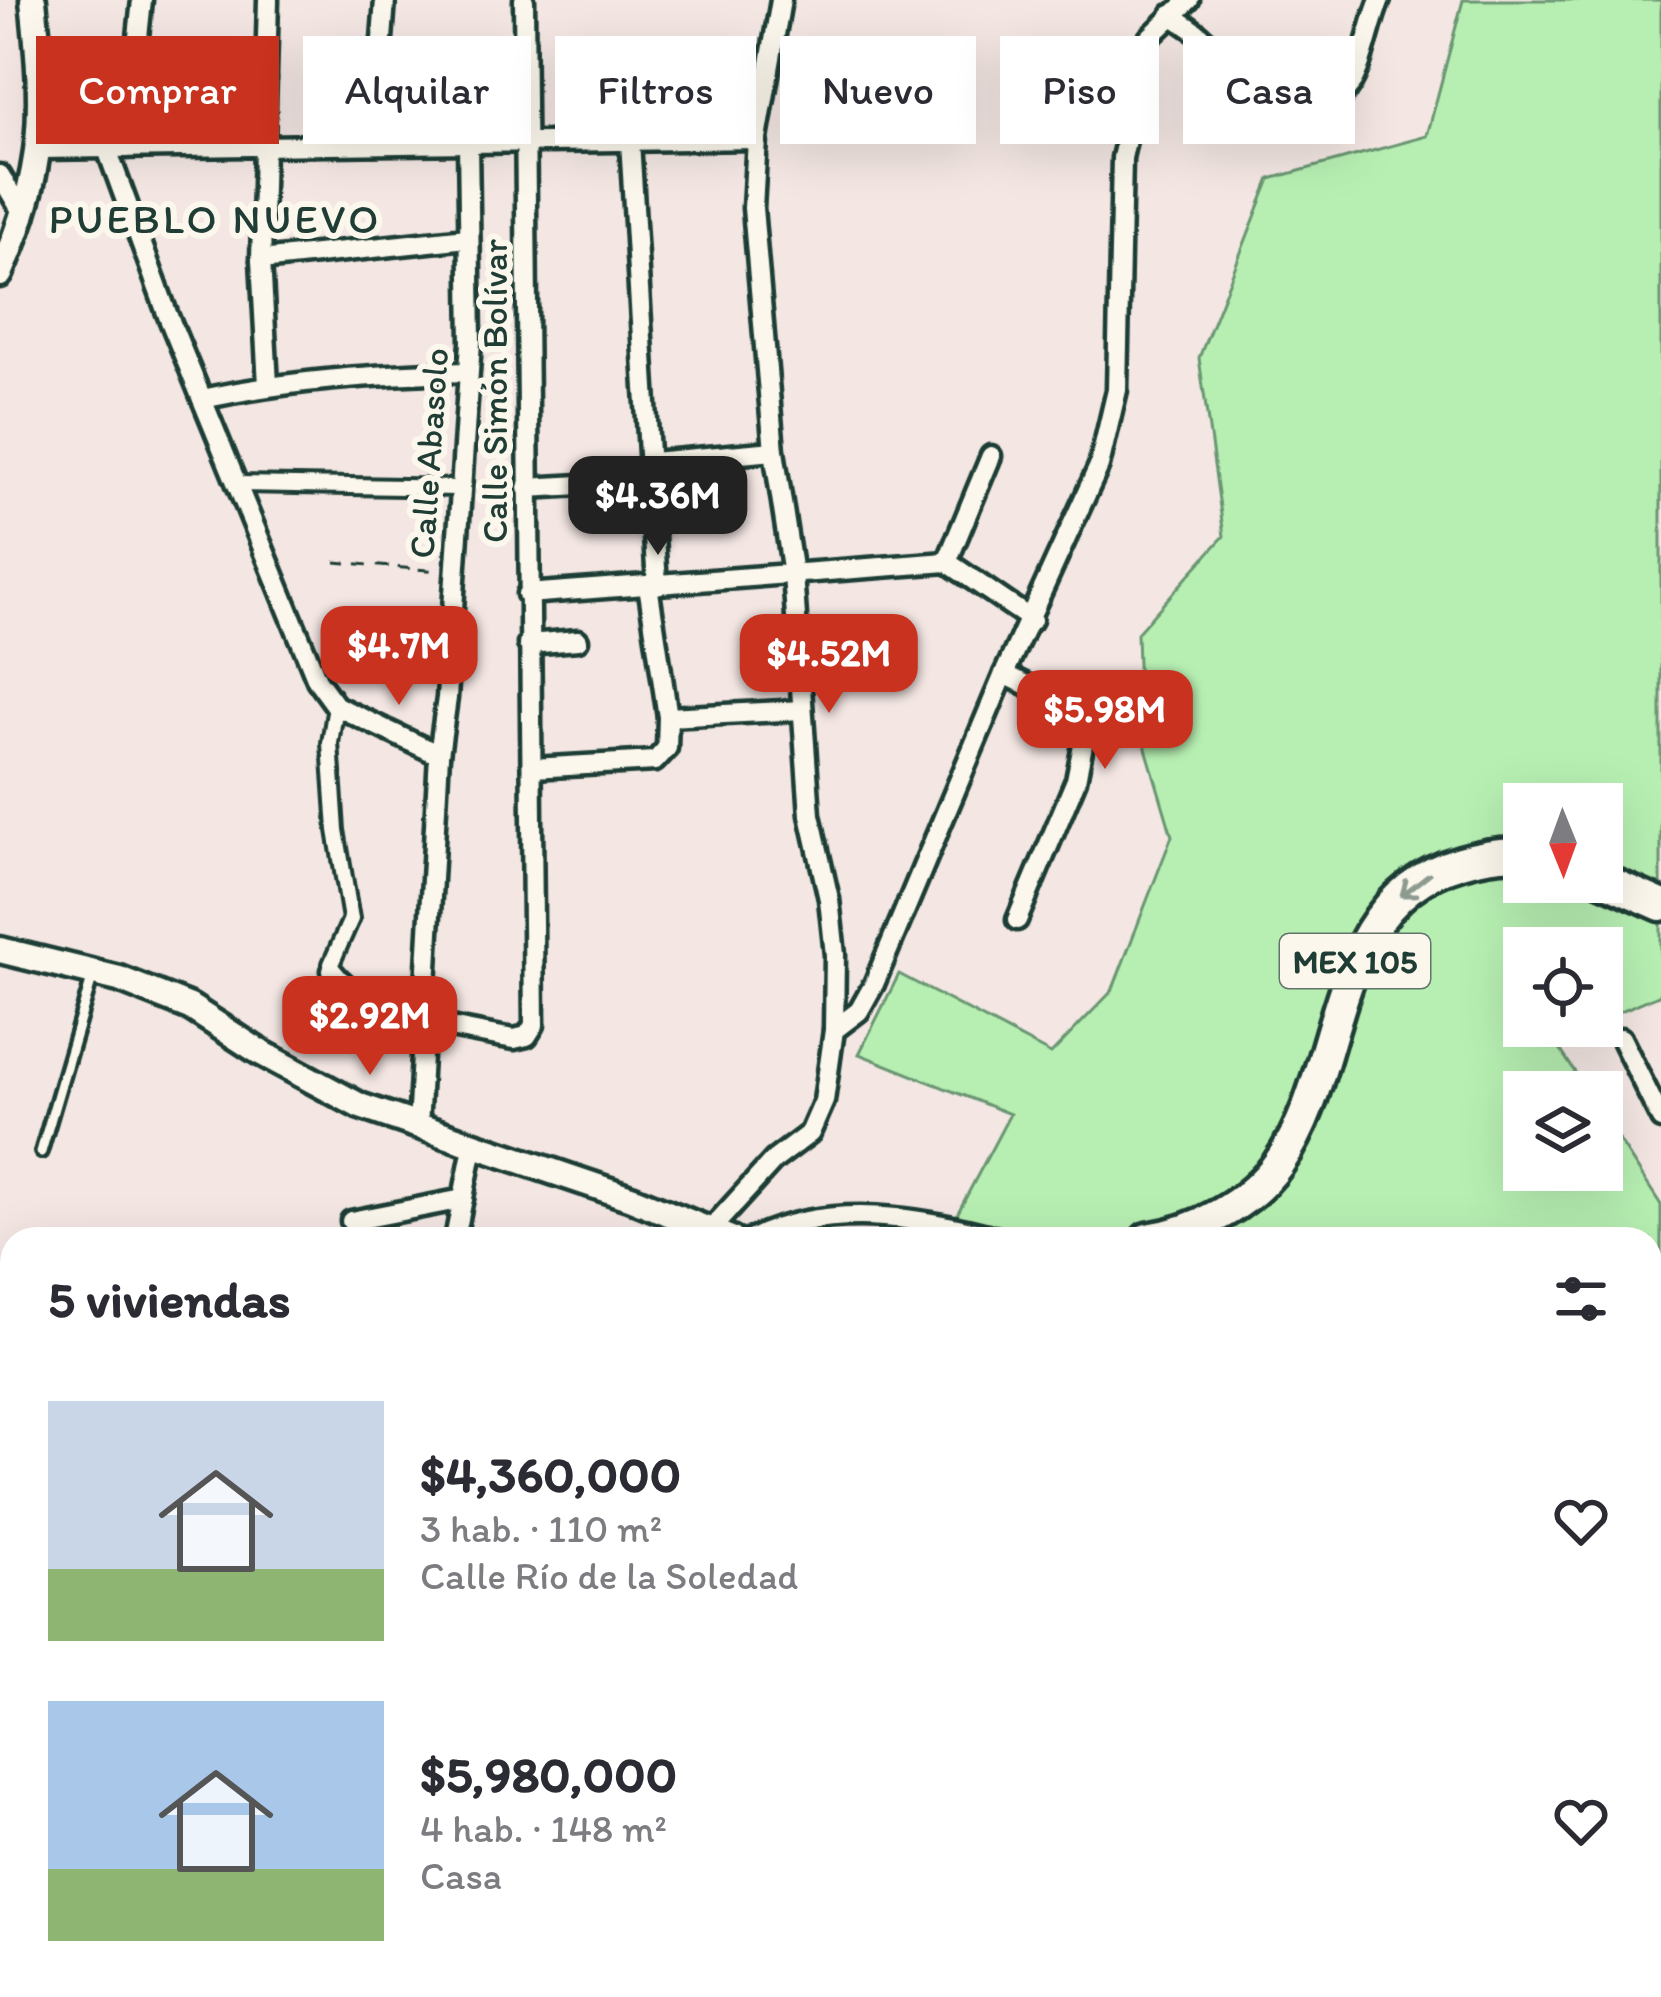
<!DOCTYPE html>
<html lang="es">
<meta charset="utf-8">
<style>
:root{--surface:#fff;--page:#f7f7f7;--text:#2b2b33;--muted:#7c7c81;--accent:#c8321e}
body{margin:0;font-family:Itim,sans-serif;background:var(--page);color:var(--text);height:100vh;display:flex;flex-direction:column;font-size:45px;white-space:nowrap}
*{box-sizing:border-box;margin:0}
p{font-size:39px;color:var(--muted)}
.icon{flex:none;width:66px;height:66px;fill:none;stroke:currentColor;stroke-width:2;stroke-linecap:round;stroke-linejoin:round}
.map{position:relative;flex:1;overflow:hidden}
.panel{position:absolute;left:0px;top:1227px;width:1662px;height:771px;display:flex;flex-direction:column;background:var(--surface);border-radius:36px 36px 0 0;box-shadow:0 12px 48px #0002}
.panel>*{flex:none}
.banner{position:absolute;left:36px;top:36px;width:1590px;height:108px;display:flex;gap:24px}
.needle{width:78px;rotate:179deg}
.fabs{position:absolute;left:1503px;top:783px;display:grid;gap:24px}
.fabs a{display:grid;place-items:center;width:120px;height:120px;border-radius:0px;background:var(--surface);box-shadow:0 12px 48px #0002;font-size:60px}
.price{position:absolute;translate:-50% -102px;padding:0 27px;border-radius:24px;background:var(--accent);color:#fff;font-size:39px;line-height:78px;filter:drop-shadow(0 3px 6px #0008)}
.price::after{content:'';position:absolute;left:50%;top:72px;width:36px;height:27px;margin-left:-18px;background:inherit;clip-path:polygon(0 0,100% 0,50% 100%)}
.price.current{background:#222;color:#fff}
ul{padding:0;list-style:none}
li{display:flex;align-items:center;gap:36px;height:300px;padding:0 48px}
li span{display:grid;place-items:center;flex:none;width:336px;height:240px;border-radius:0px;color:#555}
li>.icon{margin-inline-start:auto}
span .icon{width:144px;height:144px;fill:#fffc;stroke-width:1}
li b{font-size:51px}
h2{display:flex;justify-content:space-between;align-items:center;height:144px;padding:0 48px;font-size:51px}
.tag{padding:0 42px;border-radius:0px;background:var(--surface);box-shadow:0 12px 48px #0002;font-size:42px;line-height:108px}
.tag.current{background:var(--accent);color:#fff}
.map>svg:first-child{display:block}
.green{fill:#b7efb2;stroke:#6b9673;stroke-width:3;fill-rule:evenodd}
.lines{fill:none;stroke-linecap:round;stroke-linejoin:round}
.stream{stroke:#5e999e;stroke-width:6}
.service-casing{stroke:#1f3d34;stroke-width:18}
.pedestrian-casing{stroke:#1f3d34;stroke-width:22}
.minor-casing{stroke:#1f3d34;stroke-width:27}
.tertiary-casing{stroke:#1f3d34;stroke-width:33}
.primary-casing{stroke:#1f3d34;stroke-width:39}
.path{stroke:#1f3d34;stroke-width:3;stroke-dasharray:12 9;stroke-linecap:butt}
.service{stroke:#fbf7ec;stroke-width:9}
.pedestrian{stroke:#fbf7ec;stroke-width:14}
.minor{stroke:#fbf7ec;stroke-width:18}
.tertiary{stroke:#fbf7ec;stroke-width:24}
.primary{stroke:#fbf7ec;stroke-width:30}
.oneway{stroke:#8d9a90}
.labels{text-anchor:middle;stroke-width:12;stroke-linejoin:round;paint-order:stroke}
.shield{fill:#fbf7ec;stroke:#61756b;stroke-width:3}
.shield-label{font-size:33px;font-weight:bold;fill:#1f3d34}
.street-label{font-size:36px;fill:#1f3d34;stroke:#fbf7ec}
.quarter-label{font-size:42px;letter-spacing:3px;fill:#1f3d34;stroke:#fbf7ec}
</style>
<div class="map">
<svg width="1661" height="1997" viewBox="0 0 1661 1997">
<rect width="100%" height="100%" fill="#f3e6e3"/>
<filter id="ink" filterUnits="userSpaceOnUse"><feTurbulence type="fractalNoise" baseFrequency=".00833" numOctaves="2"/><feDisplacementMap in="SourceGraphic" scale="24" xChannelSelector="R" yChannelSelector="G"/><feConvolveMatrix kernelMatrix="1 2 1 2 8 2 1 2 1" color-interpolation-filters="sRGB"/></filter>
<g filter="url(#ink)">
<g class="green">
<path d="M1463,0H1661V994L1602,1019V948H1524V1026H1586L1554,1040L1588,1092H1524V1170H1602V1114L1661,1205V1418L1650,1420V1239H944L1010,1114L859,1054L899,974L1051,1054L1112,991L1172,836L1140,728L1137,633L1224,536L1199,358L1270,179L1427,136ZM1524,804H1602V882H1524Z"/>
<path d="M1661,1792V1997H1267L1283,1986H1650V1795Z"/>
<path d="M12,1884V1986H513L497,1997H0V1887Z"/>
</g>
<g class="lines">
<g class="stream">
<path d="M1650,1894L1661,1895"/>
<path d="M1471,1997L1479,1986"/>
</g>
<g class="service-casing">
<g id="service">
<path d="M41,1152L93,975"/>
<path d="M1650,1630L1661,1627"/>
</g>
</g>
<g class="pedestrian-casing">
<g id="pedestrian">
<path d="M237,484L458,488"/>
<path d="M332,971L331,964L351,919L336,830L330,743L336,706"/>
</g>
</g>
<g class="minor-casing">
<g id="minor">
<path d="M1171,15C1182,22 1193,29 1202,37C1235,65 1293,149 1341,97C1364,72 1367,29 1380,0"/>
<path d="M133,83L266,79"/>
<path d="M630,141L657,585"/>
<path d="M374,144L385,0"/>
<path d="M126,148L142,0"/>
<path d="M40,149L757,139"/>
<path d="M107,149L168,316L317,680L336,706L439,755"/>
<path d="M0,175L25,217"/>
<path d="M261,260L467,238"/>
<path d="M268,385L261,260L268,0"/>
<path d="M202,399C291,380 377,374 468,372"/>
<path d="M652,462L774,451"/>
<path d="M527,488L653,481"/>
<path d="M947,562L991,456"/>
<path d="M527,594L947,562L1032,620"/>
<path d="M528,644L578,640"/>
<path d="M1004,674L1060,701L1075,722L1083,745L1076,780L1017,920"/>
<path d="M668,717L802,710"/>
<path d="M533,768L655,761L667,748L668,717L648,585"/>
<path d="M332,971C368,1017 460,1029 514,1039L527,1036L534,1025L524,0"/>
<path d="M834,1030L859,1011L874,984L1004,674L1099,466L1117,390L1122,158L1149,38L1189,0"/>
<path d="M1621,1038L1661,1119"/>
<path d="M418,1127L439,755L447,698L471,342L468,143"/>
<path d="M351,1221L463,1199"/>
<path d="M712,1228L774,1160L810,1133L824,1101L834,1030L835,955L829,899L810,815L793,574L774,451L753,208L757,139L781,0"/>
<path d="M455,1239L473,1147"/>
<path d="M752,1239C830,1201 922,1217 1002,1239"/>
<path d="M1650,1448L1661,1447"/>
<path d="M0,1546L12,1544"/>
<path d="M0,1710L12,1713"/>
<path d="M0,1804L12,1797"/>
<path d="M486,1997L499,1986"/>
</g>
</g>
<g class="tertiary-casing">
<g id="tertiary">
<path d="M0,274C46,168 45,114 33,0"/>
<path d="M0,950L119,979L190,1007L258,1051L360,1106L631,1198L731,1239"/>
</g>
</g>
<g class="primary-casing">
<g id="primary">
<path d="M1602,879L1661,905"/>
<path d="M1147,1239C1197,1232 1250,1204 1279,1163C1347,1067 1325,901 1461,862C1481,856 1503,852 1524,854"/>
<path d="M1650,1272L1661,1276"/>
<path d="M0,1913L12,1910"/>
<path d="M0,1980L12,1976"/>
</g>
</g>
<path class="path" d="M335,562L438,571"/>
<use href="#service" class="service"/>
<use href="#pedestrian" class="pedestrian"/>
<use href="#minor" class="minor"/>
<use href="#tertiary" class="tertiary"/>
<use href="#primary" class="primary"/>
</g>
<defs><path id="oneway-shaft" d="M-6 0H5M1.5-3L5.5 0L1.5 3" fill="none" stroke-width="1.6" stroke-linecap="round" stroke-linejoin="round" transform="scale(3)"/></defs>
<use class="oneway" href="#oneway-shaft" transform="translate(1415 885) rotate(142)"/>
</g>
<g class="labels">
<rect class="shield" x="1280" y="934" width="150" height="54" rx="9"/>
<g class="shield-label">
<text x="1355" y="973">MEX 105</text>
</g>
<g class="street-label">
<text transform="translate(494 391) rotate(-90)" y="13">Calle Simón Bolívar</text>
<text transform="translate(428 453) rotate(-86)" y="13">Calle Abasolo</text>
</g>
<g class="quarter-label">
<text x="215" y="233">PUEBLO NUEVO</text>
</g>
</g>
</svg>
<div class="fabs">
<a><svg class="needle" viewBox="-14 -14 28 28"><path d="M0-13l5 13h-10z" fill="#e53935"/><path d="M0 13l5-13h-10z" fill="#7c7c81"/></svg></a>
<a><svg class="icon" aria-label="locate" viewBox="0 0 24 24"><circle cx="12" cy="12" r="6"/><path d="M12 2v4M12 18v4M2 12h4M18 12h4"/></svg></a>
<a><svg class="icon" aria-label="layers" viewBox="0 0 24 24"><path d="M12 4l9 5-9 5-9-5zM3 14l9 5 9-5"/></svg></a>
</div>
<b class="price current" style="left:658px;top:558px">$4.36M</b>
<b class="price" style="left:399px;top:708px">$4.7M</b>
<b class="price" style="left:829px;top:716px">$4.52M</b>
<b class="price" style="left:1105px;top:772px">$5.98M</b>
<b class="price" style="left:370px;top:1078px">$2.92M</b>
<div class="banner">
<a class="tag current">Comprar</a>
<a class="tag">Alquilar</a>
<a class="tag">Filtros</a>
<a class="tag">Nuevo</a>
<a class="tag">Piso</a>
<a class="tag">Casa</a>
</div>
<section class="panel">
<h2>5 viviendas<svg class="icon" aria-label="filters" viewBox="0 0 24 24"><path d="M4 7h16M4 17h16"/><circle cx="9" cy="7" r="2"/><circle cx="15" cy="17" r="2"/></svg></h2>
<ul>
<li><span style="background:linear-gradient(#c9d6e8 70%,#8fb573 0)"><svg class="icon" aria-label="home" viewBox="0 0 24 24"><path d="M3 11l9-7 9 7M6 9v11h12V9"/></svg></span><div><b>$4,360,000</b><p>3 hab. · 110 m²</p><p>Calle Río de la Soledad</p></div><svg class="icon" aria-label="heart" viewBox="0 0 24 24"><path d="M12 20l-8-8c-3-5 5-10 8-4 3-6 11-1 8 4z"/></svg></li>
<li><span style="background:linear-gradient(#a9c7e8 70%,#8fb573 0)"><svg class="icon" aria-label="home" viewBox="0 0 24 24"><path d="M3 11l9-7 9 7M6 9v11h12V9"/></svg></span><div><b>$5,980,000</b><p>4 hab. · 148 m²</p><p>Casa</p></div><svg class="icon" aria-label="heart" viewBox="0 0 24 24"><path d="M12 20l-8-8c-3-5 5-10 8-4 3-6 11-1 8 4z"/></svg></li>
</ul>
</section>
</div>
